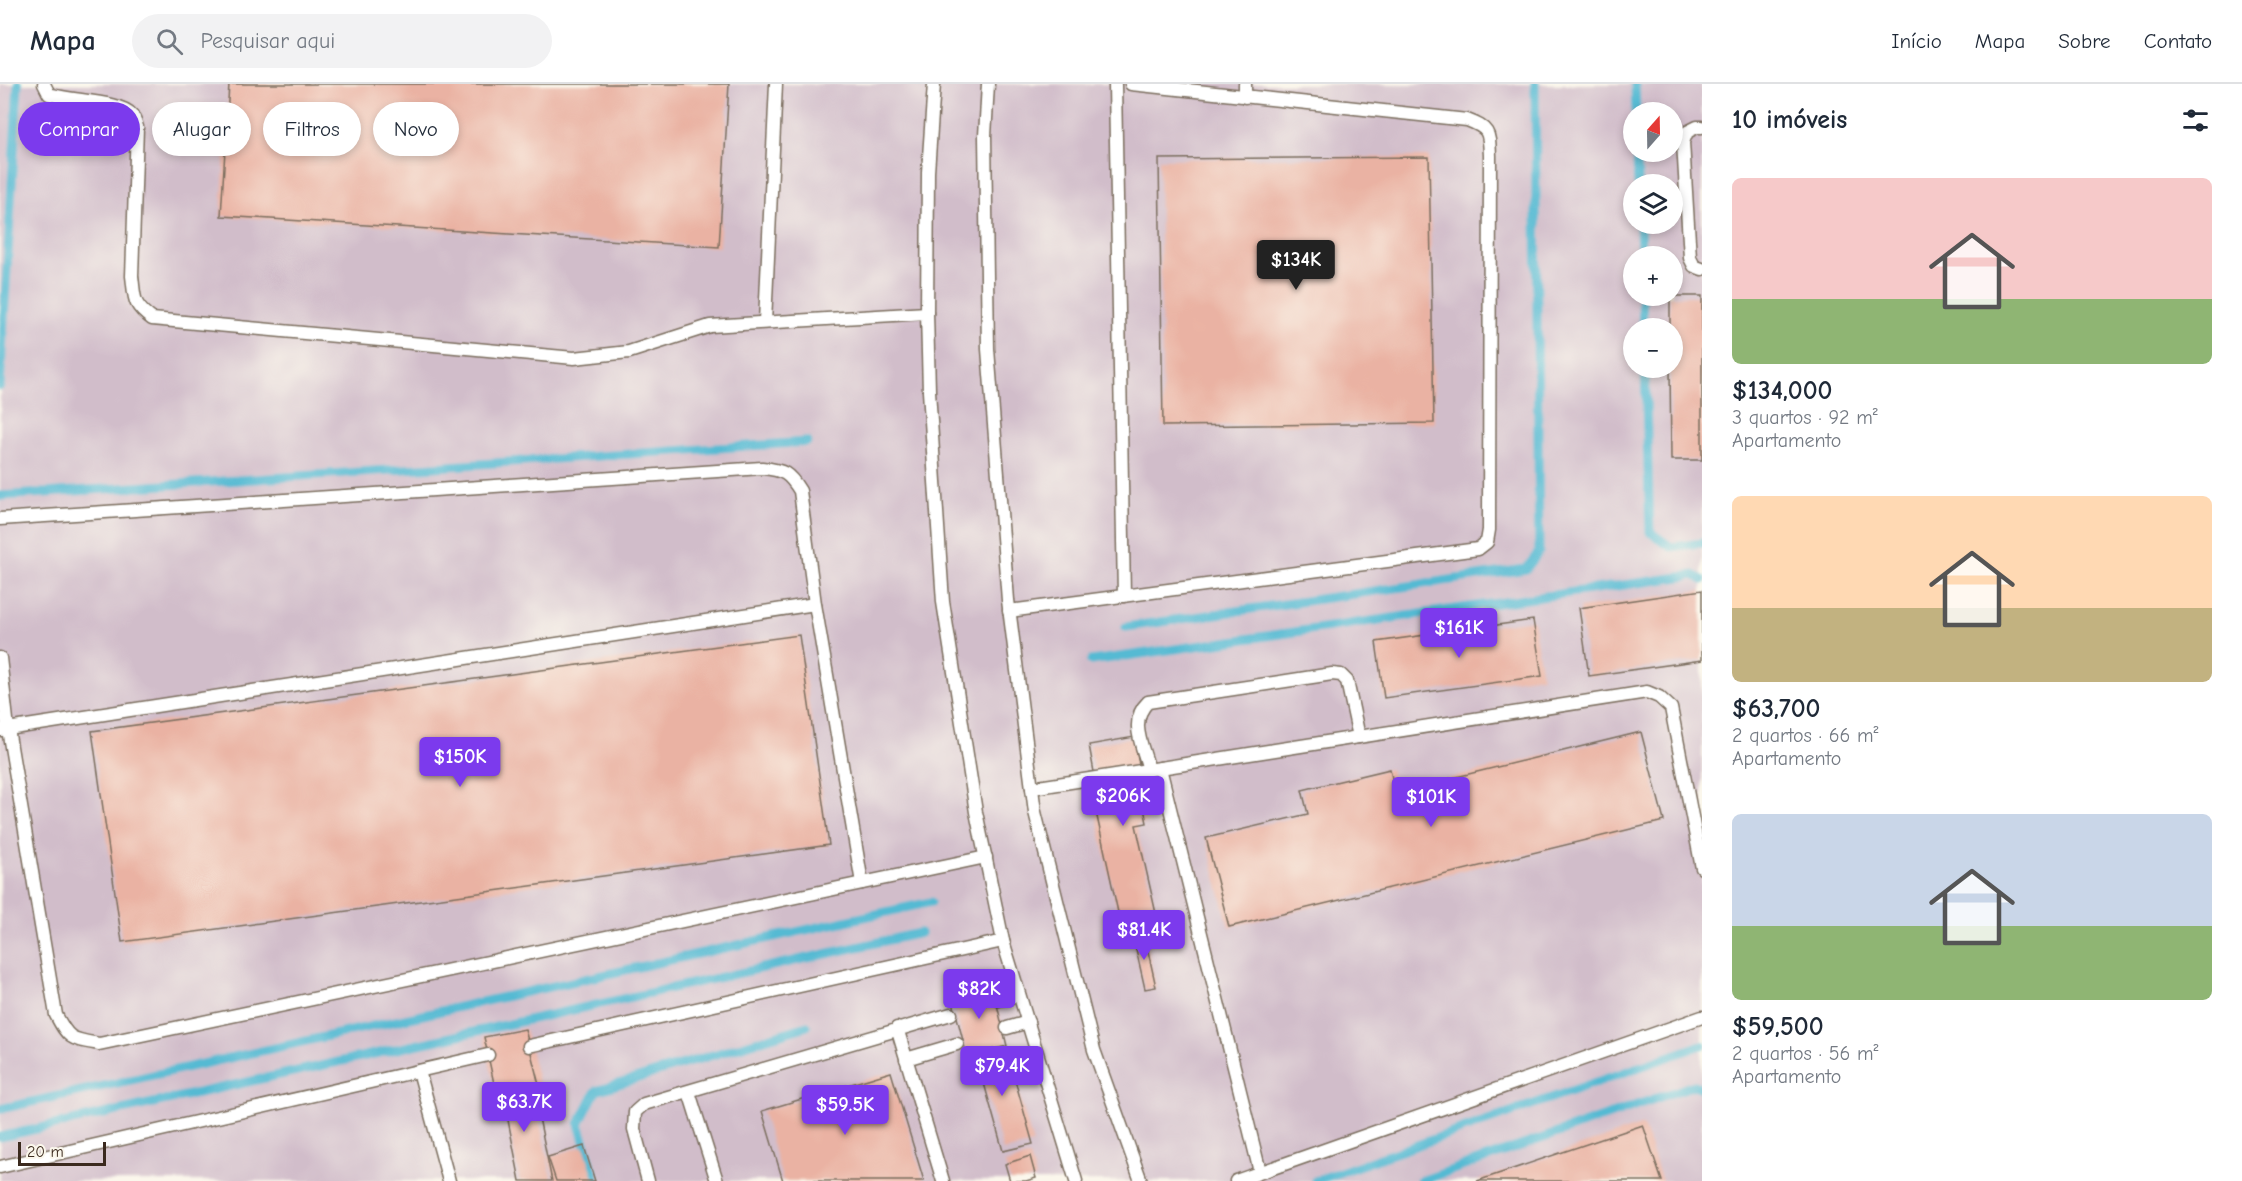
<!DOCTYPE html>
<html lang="pt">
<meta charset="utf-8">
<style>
:root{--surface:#fff;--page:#f2f2f3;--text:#1f2937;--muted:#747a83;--line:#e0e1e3;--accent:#7c3aed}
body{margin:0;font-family:"Comic Neue",sans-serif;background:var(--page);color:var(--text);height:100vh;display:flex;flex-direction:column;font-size:22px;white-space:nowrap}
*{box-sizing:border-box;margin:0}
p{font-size:20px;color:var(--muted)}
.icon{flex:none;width:33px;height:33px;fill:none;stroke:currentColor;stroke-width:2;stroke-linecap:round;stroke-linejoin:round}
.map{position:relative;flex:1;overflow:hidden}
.sheet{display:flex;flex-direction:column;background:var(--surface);width:540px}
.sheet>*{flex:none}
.guide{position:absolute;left:18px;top:18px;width:570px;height:54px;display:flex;gap:12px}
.needle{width:39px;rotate:20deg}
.fabs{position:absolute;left:1623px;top:18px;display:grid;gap:12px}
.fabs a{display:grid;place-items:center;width:60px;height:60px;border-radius:50%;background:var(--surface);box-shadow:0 3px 9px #0003;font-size:30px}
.scale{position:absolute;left:18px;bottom:15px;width:88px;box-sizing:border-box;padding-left:6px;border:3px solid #3b2a1e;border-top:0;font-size:16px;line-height:21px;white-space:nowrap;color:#3b2a1e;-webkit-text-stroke:4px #fbf7ec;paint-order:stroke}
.price{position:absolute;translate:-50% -51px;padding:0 14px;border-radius:6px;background:var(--accent);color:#fff;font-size:20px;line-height:39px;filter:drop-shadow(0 2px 3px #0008)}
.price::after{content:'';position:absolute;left:50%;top:36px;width:18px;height:14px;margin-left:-9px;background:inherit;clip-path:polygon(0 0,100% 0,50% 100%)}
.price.active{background:#222;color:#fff}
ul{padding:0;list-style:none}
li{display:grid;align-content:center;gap:12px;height:318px;padding:0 30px}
li span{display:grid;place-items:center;height:186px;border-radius:9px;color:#555}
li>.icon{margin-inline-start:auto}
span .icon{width:108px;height:108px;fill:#fffc;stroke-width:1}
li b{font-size:26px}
h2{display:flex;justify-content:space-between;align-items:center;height:72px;padding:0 30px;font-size:26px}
.chip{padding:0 21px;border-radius:27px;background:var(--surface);box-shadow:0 3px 9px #0003;font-size:21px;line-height:54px}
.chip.active{background:var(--accent);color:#fff}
header{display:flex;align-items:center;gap:36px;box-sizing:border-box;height:84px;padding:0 30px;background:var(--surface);border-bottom:2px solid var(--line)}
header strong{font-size:28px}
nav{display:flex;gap:33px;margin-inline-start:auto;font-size:21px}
.search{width:420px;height:54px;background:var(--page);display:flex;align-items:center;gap:15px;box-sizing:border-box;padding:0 21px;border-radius:33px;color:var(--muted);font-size:22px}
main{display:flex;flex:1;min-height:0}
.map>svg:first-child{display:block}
.industrial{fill:#d1bdca;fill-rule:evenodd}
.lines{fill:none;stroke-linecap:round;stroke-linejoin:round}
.stream{stroke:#55bad3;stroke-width:9}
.building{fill:#eab2a3}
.service-casing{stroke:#7b6e5e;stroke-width:15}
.service{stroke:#fff;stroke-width:12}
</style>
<header>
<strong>Mapa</strong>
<div class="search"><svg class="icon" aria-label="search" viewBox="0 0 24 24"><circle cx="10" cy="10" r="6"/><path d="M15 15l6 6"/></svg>Pesquisar aqui</div>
<nav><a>Início</a><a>Mapa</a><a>Sobre</a><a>Contato</a></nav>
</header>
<main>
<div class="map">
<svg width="1702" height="1097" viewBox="0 0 1702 1097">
<rect width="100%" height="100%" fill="#fbf7ec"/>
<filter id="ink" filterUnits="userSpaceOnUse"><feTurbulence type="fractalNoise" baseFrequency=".0167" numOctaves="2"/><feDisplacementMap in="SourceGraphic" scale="12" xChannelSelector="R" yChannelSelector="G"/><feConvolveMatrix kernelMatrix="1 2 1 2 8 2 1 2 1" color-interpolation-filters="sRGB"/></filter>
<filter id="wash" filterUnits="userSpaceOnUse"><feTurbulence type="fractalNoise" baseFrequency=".008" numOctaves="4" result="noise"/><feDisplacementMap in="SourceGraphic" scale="24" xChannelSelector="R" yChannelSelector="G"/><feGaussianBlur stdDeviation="1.35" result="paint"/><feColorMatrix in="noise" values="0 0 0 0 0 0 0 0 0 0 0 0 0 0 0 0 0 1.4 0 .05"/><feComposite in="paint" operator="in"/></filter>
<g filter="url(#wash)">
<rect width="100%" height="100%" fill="#f1ecd4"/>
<path class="industrial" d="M0,0H1702V1097H0ZM1634,28H1672V68H1634ZM1634,100H1672V140H1634ZM1634,172H1672V212H1634ZM1634,244H1672V284H1634Z"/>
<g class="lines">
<g class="stream">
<path d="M1635,0L1636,28"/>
<path d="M1637,68L1638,100"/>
<path d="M1640,140L1641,172"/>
<path d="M1642,212L1643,244"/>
<path d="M1645,284L1650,448L1671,463L1702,459"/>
<path d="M0,302L18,0"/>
<path d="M0,412L807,358"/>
<path d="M1126,543L1526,485L1539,468L1535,0"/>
<path d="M1091,577L1694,491L1702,496"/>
<path d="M0,1025L931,818"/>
<path d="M0,1053L920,849"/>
<path d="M596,1097L579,1040L596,1007L807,942"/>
<path d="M1315,1097L1702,961"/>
<path d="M1421,1097L1694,1001L1702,1004"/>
</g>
</g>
<g id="blocks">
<g class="building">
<path d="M229,0H729L719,163L221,132Z"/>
<path d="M1429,73L1434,339L1163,342L1159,75Z"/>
<path d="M1670,212H1702V376H1671L1670,284H1672V244H1670Z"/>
<path d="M1702,506V576L1589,592L1579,524Z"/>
<path d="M1533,536L1542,592L1384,614L1376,558Z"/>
<path d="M799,551L829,761L122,858L92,647Z"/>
<path d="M1641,648L1664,737L1229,843L1206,754L1308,730L1302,706L1390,685L1395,708Z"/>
<path d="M1134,653L1146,718L1143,719L1147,739L1136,741L1157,834L1121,842L1096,728L1113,725L1101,726L1089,661Z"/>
<path d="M1144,849L1156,903L1145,905L1133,852Z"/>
<path d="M992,900L1007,962L967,972L951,910Z"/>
<path d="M525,945L539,1001L496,1009L484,953Z"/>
<path d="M1006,964L1033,1060L1003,1067L982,992L970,995L964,975Z"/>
<path d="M891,988L924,1097H783L762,1027Z"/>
<path d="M533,1004L547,1073L552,1097H520L507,1031L490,1034L486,1013Z"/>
<path d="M1643,1041L1662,1097H1477Z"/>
<path d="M584,1062L595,1097H556L548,1073Z"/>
<path d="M1030,1072L1036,1094L1026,1097H1010L1005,1080Z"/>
</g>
</g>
</g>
<g filter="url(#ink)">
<use href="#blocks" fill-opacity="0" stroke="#7b6e5e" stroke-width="1.5"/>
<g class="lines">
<g class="service-casing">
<g id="service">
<path d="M44,0L49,10C69,17 120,17 131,30C134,32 136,39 137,43L132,192C135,215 132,220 152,235L574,274L629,268L710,242L927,229"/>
<path d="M934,0L928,88L927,229L929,307L943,518L976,728L1003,857L1076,1097"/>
<path d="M988,0L985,52L988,265L1008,516L1035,728L1094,966L1141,1097"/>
<path d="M1115,0L1124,512"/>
<path d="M1245,13V0"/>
<path d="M1702,43H1697L1687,48L1683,58L1690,174L1694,182L1702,185"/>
<path d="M765,238L776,0"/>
<path d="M0,435L762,384C784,386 789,389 800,407L815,520L862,799"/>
<path d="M1009,527L1478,465L1487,458L1489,446L1490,72C1489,48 1490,45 1467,36L1131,0"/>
<path d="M0,574L8,645L56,931C69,956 71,955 99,960L986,773"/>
<path d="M1,646L815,520"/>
<path d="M1160,684L1260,1088"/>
<path d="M1149,686C1143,662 1128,637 1148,618L1332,590L1341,591L1347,597L1359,653"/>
<path d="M1032,704L1647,608L1659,613L1671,624L1702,784"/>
<path d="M999,916L1019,911"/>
<path d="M897,944L943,1097"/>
<path d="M1007,944L1028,938"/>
<path d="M529,962L1003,857"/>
<path d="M906,975L957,960"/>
<path d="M419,987L449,1097"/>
<path d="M689,1008L717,1097"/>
<path d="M0,1083L488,971"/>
<path d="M648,1097L634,1045L635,1028L644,1020L951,930"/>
<path d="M1236,1097L1702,933"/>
</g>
</g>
<use href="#service" class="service"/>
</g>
</g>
</svg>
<div class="fabs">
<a><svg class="needle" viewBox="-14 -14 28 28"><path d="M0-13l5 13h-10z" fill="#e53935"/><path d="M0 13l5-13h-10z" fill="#747a83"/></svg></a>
<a><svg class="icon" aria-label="layers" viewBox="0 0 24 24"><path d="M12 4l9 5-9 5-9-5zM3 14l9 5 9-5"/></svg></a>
<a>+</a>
<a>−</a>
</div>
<div class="scale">20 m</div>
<b class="price active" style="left:1296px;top:207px">$134K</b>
<b class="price" style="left:1459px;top:575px">$161K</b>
<b class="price" style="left:460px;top:704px">$150K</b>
<b class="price" style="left:1123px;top:743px">$206K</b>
<b class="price" style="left:1431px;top:744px">$101K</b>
<b class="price" style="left:1144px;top:877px">$81.4K</b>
<b class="price" style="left:979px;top:936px">$82K</b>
<b class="price" style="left:1002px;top:1013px">$79.4K</b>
<b class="price" style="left:524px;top:1049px">$63.7K</b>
<b class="price" style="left:845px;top:1052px">$59.5K</b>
<div class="guide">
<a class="chip active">Comprar</a>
<a class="chip">Alugar</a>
<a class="chip">Filtros</a>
<a class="chip">Novo</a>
</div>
</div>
<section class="sheet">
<h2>10 imóveis<svg class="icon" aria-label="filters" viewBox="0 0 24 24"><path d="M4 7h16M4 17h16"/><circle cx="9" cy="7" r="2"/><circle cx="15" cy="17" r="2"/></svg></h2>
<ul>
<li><span style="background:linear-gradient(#f6c9c9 65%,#8fb573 0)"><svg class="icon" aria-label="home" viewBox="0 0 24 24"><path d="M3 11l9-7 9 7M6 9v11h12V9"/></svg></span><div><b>$134,000</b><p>3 quartos · 92 m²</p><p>Apartamento</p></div></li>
<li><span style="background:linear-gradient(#ffd9b3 60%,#c2b280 0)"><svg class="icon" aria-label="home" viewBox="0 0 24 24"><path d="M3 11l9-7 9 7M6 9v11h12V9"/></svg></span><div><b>$63,700</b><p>2 quartos · 66 m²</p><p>Apartamento</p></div></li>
<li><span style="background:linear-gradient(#c9d6e8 60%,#8fb573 0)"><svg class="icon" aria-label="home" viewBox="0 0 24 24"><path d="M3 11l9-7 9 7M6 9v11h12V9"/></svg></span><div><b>$59,500</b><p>2 quartos · 56 m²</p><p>Apartamento</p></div></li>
</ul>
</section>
</main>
